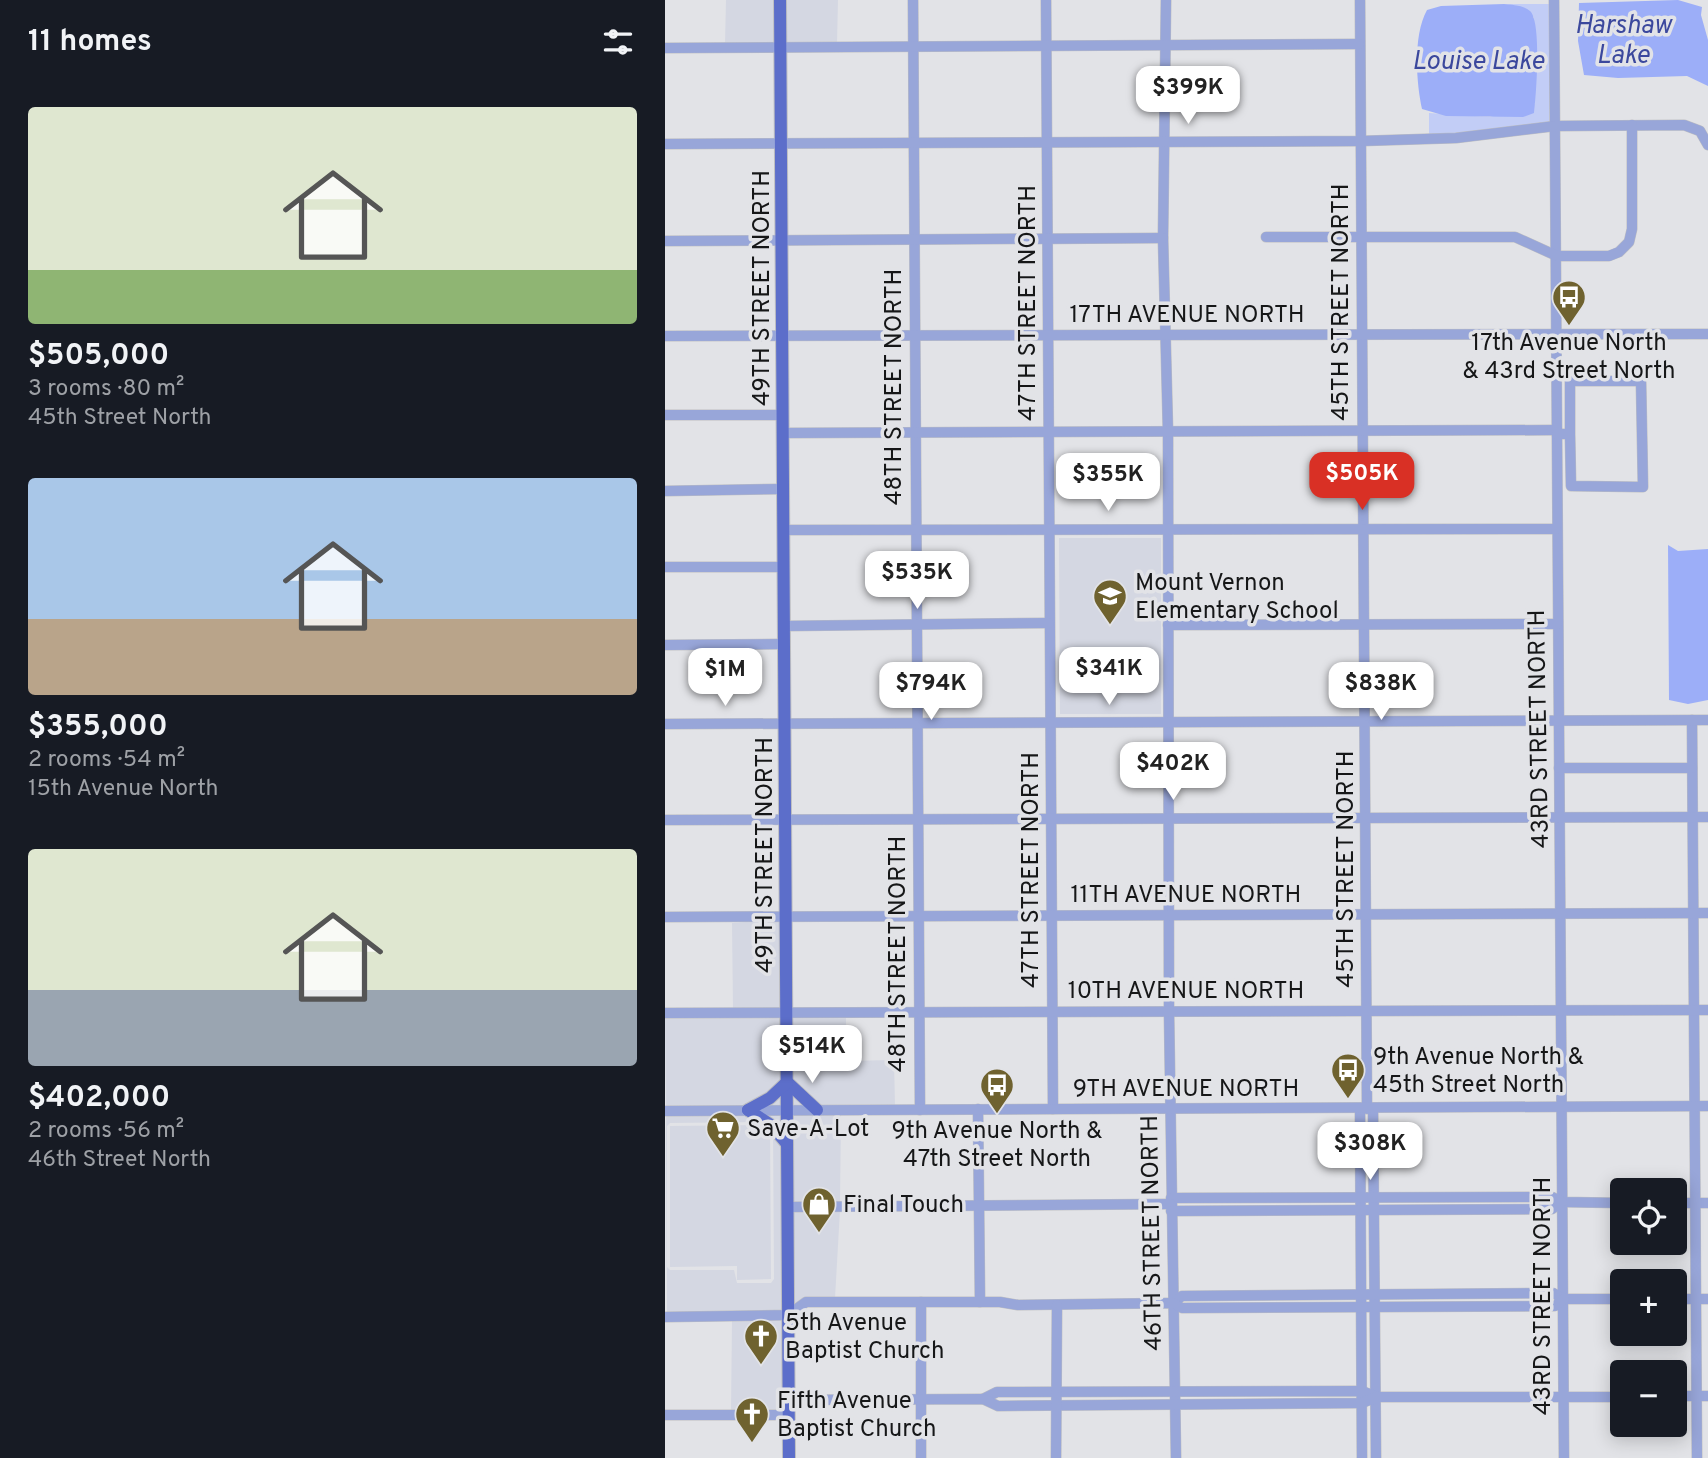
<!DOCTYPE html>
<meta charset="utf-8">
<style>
:root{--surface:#171b24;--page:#242831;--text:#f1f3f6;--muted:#9ea1a6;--accent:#d93025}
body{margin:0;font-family:Overpass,sans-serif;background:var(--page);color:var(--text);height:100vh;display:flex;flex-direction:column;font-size:26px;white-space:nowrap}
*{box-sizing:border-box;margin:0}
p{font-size:23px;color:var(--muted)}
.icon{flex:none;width:38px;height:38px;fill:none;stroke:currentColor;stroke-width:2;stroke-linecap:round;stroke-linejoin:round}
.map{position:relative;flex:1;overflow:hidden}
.details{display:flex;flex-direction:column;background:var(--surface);width:665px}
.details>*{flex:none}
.fabs{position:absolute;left:945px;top:1178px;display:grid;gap:14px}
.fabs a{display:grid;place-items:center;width:77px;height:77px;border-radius:7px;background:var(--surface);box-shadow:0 4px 18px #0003;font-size:35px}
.price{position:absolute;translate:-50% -60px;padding:0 16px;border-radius:14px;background:#fff;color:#222;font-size:23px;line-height:46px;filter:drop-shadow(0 2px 4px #0008)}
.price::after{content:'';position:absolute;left:50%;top:42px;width:21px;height:16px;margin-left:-10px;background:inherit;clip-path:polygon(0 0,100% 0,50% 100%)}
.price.active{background:var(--accent);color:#fff}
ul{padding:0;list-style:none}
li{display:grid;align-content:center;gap:14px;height:371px;padding:0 28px}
li span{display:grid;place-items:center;height:217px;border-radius:7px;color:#555}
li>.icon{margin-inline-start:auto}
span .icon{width:126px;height:126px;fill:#fffc;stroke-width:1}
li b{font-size:30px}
h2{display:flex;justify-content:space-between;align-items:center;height:84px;padding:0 28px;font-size:30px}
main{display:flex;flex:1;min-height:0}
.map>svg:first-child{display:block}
.built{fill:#d4d7e2;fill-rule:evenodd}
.green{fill:#c2cdf6}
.water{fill:#9caef8}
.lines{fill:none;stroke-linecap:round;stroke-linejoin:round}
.minor-casing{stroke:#bdbec2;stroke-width:11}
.major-casing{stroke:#bdbec2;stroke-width:14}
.minor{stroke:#98a6d9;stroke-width:10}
.major{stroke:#5c6eca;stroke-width:12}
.labels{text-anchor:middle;stroke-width:7;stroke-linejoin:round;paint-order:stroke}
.street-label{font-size:24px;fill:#161718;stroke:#e2e3e7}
.poi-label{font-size:24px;fill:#161718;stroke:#e2e3e7;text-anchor:start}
.water-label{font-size:26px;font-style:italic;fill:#3b489d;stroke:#e2e3e7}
</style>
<main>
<section class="details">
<h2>11 homes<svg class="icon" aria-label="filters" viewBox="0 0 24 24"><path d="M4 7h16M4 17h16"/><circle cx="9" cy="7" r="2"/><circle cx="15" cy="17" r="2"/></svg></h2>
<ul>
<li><span style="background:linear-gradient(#dfe7d0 75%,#8fb573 0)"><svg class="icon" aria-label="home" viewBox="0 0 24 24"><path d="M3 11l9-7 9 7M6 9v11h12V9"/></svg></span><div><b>$505,000</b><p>3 rooms · 80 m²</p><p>45th Street North</p></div></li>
<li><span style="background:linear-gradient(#a9c7e8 65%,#b9a48a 0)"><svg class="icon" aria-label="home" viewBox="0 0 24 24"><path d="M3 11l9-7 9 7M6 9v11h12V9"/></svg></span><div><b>$355,000</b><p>2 rooms · 54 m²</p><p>15th Avenue North</p></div></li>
<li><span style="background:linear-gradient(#dfe7d0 65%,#9aa5b1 0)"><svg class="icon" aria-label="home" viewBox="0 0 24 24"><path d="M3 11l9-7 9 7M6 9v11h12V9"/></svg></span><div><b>$402,000</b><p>2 rooms · 56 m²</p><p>46th Street North</p></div></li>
</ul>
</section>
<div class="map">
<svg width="1043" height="1458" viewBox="0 0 1043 1458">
<rect width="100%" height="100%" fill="#e2e3e7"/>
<g class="built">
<path d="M61,0H112V43L60,44Z"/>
<path d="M119,0H173L172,43H119Z"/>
<path d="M394,538H496V714H395Z"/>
<path d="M118,919V1009H68L67,923Z"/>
<path d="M118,1016L119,1106L1,1107L0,1017Z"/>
<path d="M125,1016H181V1061L229,1060L230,1106H125Z"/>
<path d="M119,1114L120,1312L2,1313L1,1115ZM105,1122L108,1125L109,1279L106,1283H72L69,1270H5L2,1267V1126L5,1123Z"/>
<path d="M125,1114H176L175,1203H126Z"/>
<path d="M105,1125L106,1279L72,1280V1266L5,1267V1126Z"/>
<path d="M175,1210L170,1298L129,1307L126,1211Z"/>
<path d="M120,1319L121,1411L66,1412L67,1320Z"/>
</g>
<path class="green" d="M839,4H885L884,122L764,136V113L825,117L870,104L869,17L852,6Z"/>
<g class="water">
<path d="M1013,0L1037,7L1036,15L1043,40V86L1022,76L953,78L919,75L913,41L914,3Z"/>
<path d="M839,4C847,5 858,5 865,11C877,22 871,96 869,113L858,117L781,116L757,109C751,82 748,35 762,10L776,6Z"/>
<path d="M1003,545L1013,551L1043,549V700L1023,704L1004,700Z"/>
</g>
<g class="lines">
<g class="minor-casing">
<g id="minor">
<path d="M248,0L255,1110"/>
<path d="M381,0L388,1109"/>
<path d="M501,0L498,238L503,432L504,1012L511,1458"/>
<path d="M695,0L702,1109"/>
<path d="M889,0L899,1458"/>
<path d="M0,48L694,44"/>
<path d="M0,144L696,141L791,138L890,126L1019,125L1035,131L1043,145"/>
<path d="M601,237H850L892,256H944L954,252L964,242L967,229V125"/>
<path d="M0,241L498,238"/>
<path d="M0,336L1043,334"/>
<path d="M0,415H118"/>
<path d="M118,433L892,430"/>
<path d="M892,434H905V381H976L978,487L906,486L905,434"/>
<path d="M0,491L118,489"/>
<path d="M119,530L891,529"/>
<path d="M0,567H119"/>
<path d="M503,625L892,624"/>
<path d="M119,626L384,623"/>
<path d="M0,645L119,644"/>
<path d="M1027,720L1032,1458"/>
<path d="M0,724L1043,720"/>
<path d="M894,768H1027"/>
<path d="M0,820L1043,817"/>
<path d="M0,917L1043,913"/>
<path d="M0,1013L1043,1010"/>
<path d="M313,1109L315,1302"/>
<path d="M695,1109L697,1458"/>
<path d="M708,1109L711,1458"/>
<path d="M0,1111L1043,1106"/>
<path d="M506,1198L887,1197L897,1202L957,1203"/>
<path d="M1010,1203H1043"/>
<path d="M123,1207L506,1204"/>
<path d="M506,1211L887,1209L897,1202"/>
<path d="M1010,1299H1043"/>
<path d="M256,1302V1458"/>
<path d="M508,1303L517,1296L888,1293L899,1299H957"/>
<path d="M0,1317L123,1315L141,1302H335L353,1305L508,1303L517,1308L890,1306L899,1299"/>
<path d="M1010,1396H1043"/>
<path d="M318,1399L332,1392L697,1391L712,1397"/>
<path d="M124,1400L318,1399L333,1406L697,1403L712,1397H957"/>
<path d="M0,1415H124"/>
<path d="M391,1458L392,1305"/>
</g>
</g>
<g class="major-casing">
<g id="major">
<path d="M115,0L124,1458"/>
<path d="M122,1082L152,1110"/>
<path d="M83,1110L106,1125L122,1144"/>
<path d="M83,1110L105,1098L122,1082"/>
</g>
</g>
<use href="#minor" class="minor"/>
<use href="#major" class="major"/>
</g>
<defs>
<g id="bus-pin" transform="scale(1.75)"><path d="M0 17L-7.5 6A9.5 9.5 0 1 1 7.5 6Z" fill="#6f622f" stroke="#e2e3e7"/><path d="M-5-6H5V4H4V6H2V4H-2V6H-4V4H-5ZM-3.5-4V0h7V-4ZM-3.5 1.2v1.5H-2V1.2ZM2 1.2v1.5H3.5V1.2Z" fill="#fff"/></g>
<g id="school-pin" transform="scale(1.75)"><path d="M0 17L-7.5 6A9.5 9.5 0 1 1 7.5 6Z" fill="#6f622f" stroke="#e2e3e7"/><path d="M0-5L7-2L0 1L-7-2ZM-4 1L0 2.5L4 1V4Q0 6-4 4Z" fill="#fff"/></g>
<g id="supermarket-pin" transform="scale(1.75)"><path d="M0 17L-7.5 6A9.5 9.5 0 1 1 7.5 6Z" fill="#6f622f" stroke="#e2e3e7"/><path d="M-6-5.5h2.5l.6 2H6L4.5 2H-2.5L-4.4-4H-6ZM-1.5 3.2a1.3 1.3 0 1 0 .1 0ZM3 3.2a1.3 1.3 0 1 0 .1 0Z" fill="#fff"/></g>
<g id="shop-pin" transform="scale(1.75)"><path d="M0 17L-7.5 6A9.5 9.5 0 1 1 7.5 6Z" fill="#6f622f" stroke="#e2e3e7"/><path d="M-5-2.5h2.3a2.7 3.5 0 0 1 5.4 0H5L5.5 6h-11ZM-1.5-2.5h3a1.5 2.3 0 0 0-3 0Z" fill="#fff"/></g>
<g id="church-pin" transform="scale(1.75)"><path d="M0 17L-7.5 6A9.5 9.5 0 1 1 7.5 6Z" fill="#6f622f" stroke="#e2e3e7"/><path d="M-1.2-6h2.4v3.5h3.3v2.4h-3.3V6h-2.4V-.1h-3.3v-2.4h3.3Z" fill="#fff"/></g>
</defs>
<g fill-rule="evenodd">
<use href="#bus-pin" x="904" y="297"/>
<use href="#school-pin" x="445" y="596"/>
<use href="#bus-pin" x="683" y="1070"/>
<use href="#bus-pin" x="332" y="1085"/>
<use href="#supermarket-pin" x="58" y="1128"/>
<use href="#shop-pin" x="154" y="1204"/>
<use href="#church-pin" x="96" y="1336"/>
<use href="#church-pin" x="87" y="1414"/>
</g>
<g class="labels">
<g class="street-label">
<text transform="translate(96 288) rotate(-90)" y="8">49TH STREET NORTH</text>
<text transform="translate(675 302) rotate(-90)" y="8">45TH STREET NORTH</text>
<text transform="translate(362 303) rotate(-90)" y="8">47TH STREET NORTH</text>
<text x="522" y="322">17TH AVENUE NORTH</text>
<text transform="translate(228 387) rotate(-90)" y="8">48TH STREET NORTH</text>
<text transform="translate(873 729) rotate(-91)" y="8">43RD STREET NORTH</text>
<text transform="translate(99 855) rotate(-90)" y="8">49TH STREET NORTH</text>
<text transform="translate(680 869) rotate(-90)" y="8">45TH STREET NORTH</text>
<text transform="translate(365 870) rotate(-90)" y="8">47TH STREET NORTH</text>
<text x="521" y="902">11TH AVENUE NORTH</text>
<text transform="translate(232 954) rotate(-90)" y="8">48TH STREET NORTH</text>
<text x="521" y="998">10TH AVENUE NORTH</text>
<text x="521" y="1096">9TH AVENUE NORTH</text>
<text transform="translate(486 1233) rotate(-91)" y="8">46TH STREET NORTH</text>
<text transform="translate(877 1296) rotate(-90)" y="8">43RD STREET NORTH</text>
</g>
<g class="poi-label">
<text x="904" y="350" text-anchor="middle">17th Avenue North<tspan x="904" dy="28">&amp; 43rd Street North</tspan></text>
<text x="470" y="590">Mount Vernon<tspan x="470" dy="28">Elementary School</tspan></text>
<text x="708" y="1064">9th Avenue North &amp;<tspan x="708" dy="28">45th Street North</tspan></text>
<text x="82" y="1136">Save-A-Lot</text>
<text x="332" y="1138" text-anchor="middle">9th Avenue North &amp;<tspan x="332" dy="28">47th Street North</tspan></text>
<text x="178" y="1212">Final Touch</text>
<text x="120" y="1330">5th Avenue<tspan x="120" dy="28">Baptist Church</tspan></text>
<text x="112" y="1408">Fifth Avenue<tspan x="112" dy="28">Baptist Church</tspan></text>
</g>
<g class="water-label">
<text x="958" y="33">Harshaw<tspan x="958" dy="30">Lake</tspan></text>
<text x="813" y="69">Louise Lake</text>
</g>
</g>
</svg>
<div class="fabs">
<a><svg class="icon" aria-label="locate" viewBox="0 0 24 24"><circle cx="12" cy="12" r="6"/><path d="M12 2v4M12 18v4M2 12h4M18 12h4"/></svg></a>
<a>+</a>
<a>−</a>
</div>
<b class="price" style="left:523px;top:126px">$399K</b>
<b class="price active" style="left:697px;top:512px">$505K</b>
<b class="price" style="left:443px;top:513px">$355K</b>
<b class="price" style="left:252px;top:611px">$535K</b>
<b class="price" style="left:444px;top:707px">$341K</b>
<b class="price" style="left:60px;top:708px">$1M</b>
<b class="price" style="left:266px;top:722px">$794K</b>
<b class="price" style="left:716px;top:722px">$838K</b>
<b class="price" style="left:508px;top:802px">$402K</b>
<b class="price" style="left:147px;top:1085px">$514K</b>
<b class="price" style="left:705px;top:1182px">$308K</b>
</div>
</main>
